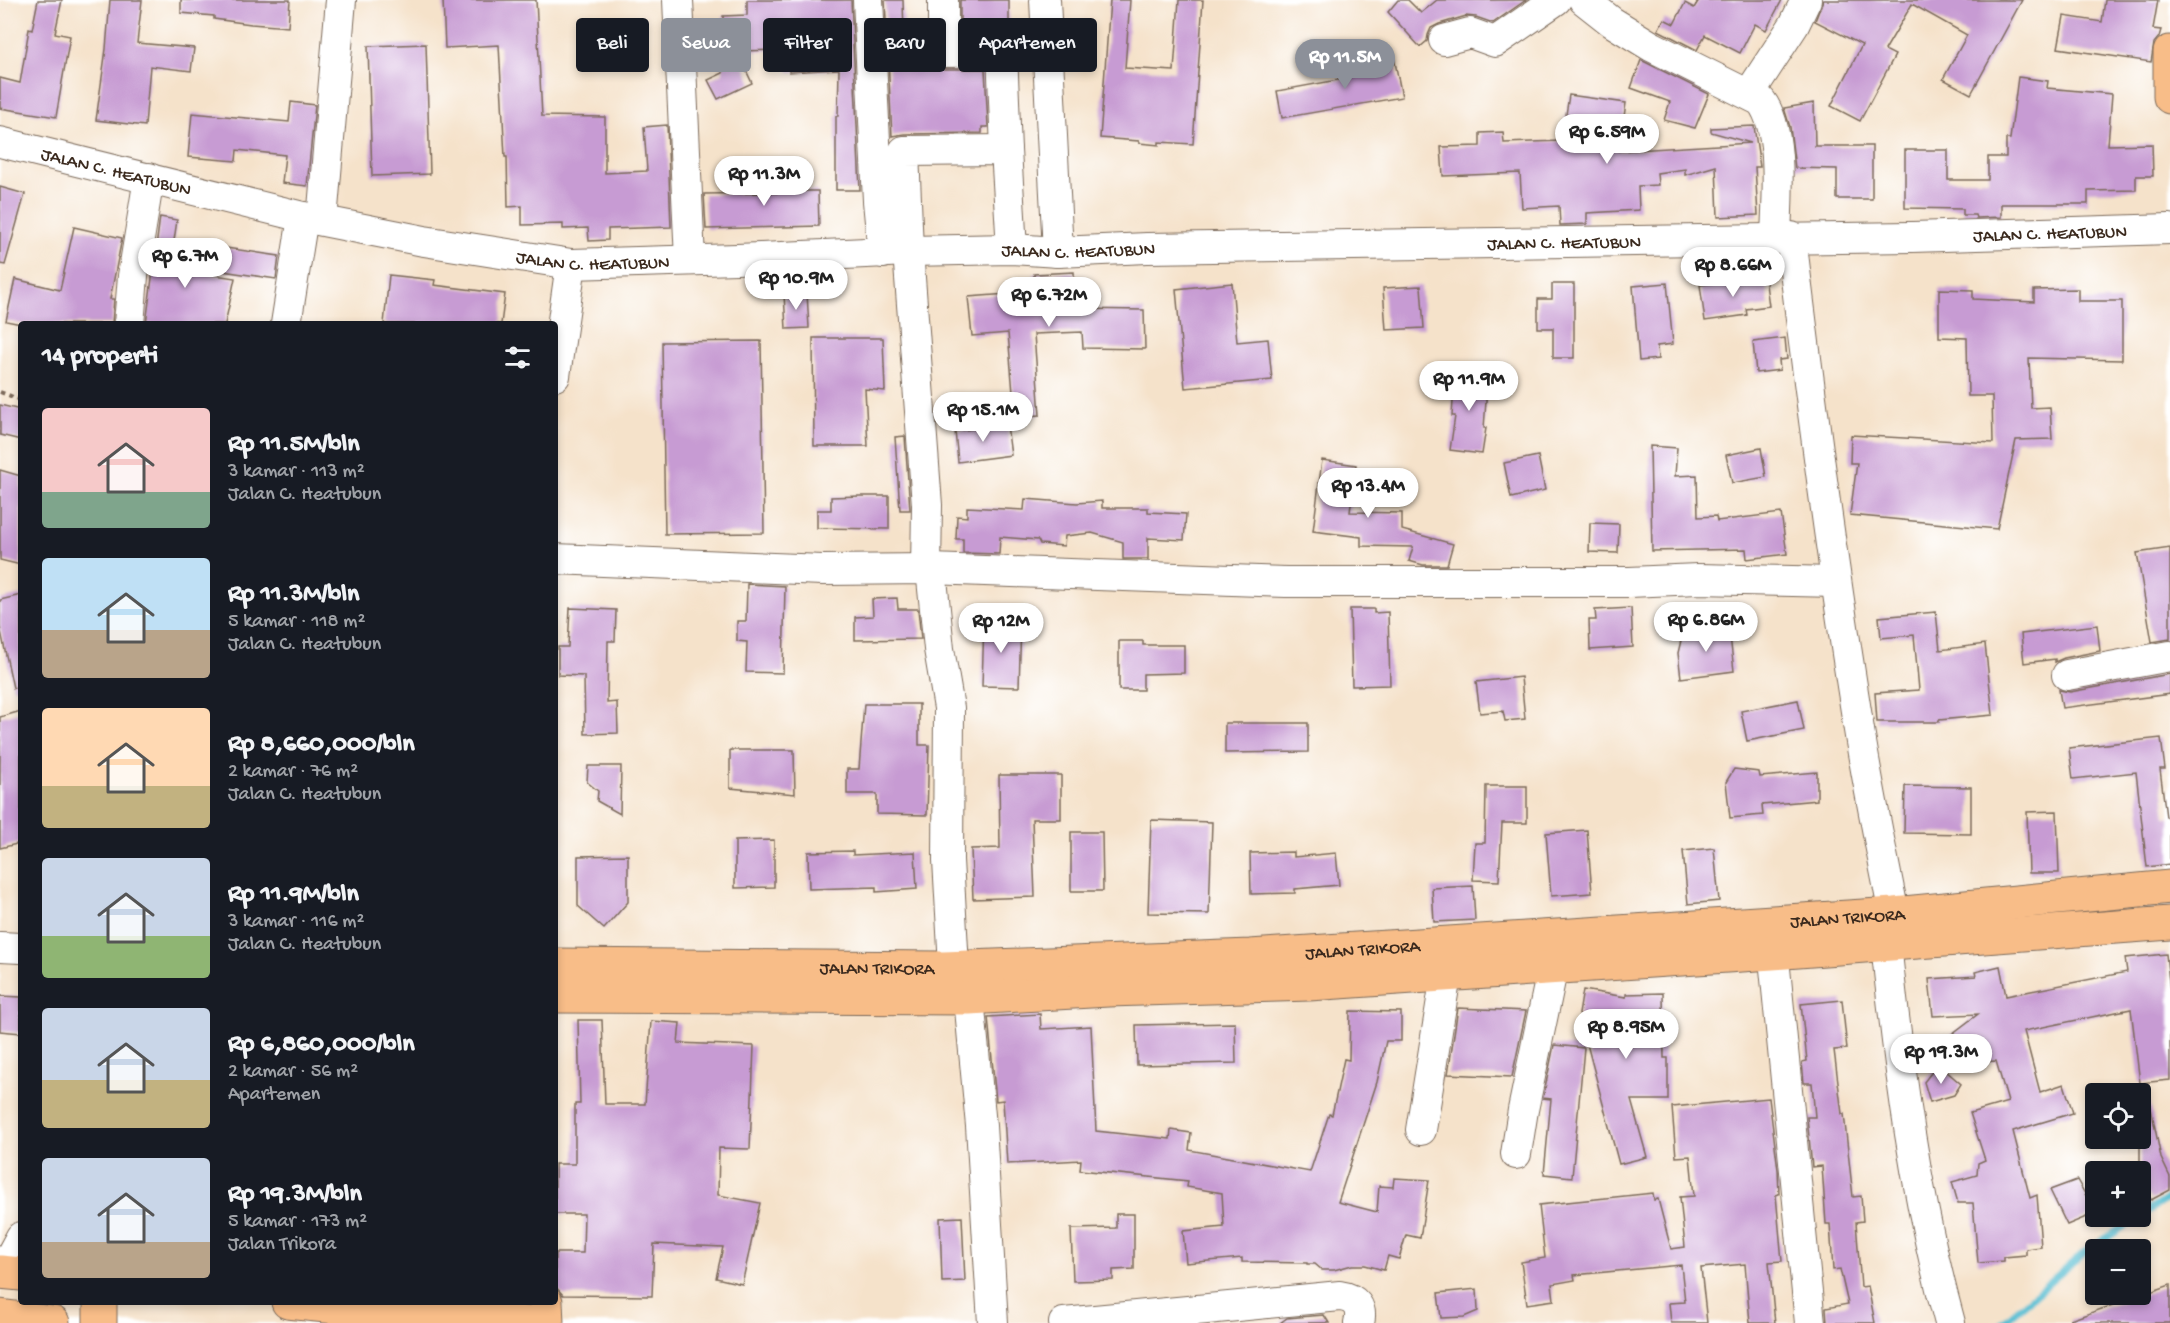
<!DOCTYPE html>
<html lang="id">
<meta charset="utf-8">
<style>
:root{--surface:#171b24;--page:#20242c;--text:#f1f3f6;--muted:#9ea1a6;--accent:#8c9099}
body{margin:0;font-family:"Gochi Hand",sans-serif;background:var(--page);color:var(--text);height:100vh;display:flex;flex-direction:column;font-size:22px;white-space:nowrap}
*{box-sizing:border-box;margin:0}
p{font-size:20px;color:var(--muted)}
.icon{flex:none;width:33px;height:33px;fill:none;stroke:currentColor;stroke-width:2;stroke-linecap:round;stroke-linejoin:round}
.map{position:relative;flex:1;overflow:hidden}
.sheet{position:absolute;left:18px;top:321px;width:540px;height:984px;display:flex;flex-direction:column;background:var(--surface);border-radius:6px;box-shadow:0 3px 9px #0003}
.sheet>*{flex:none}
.top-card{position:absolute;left:576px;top:18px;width:570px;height:54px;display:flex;gap:12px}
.tools{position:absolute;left:2085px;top:1083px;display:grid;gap:12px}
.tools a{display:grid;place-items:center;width:66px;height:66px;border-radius:6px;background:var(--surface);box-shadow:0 3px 9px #0003;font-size:30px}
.price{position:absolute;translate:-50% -51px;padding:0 14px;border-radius:21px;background:#fff;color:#222;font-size:20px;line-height:39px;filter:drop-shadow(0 2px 3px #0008)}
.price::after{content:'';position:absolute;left:50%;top:36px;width:18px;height:14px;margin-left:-9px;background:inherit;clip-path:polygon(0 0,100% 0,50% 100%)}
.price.selected{background:var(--accent);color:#fff}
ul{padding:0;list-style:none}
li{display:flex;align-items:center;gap:18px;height:150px;padding:0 24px}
li span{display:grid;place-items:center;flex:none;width:168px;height:120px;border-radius:6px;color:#555}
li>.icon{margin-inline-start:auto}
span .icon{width:72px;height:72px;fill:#fffc;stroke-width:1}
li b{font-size:26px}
h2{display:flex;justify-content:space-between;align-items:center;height:72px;padding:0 24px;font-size:26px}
.pill{padding:0 21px;border-radius:6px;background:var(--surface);box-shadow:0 3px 9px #0003;font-size:21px;line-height:54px}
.pill.selected{background:var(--accent);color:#fff}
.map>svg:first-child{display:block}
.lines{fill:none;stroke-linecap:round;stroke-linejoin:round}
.stream{stroke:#53bcd0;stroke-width:7}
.building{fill:#c79bd3}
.minor-casing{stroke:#7c6a5a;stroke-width:32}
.major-casing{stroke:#7c6a5a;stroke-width:35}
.path{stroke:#7c6a5a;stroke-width:4;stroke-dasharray:4.5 4.5;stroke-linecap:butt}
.minor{stroke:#fff;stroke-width:30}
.major{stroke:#f8bd88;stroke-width:33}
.labels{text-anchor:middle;stroke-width:5;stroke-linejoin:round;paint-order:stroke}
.street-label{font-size:18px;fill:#3b2a1e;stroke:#fff}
</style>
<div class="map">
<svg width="2170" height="1323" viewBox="0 0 2170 1323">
<rect width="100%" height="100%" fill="#fff"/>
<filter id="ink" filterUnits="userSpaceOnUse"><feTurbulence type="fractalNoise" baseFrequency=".0167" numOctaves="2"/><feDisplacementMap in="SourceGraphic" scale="12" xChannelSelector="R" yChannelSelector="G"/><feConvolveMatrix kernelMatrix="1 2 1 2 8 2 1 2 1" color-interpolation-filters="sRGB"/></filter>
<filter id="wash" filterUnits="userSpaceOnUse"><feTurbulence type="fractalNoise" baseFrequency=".008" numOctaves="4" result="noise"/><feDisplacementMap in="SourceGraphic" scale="24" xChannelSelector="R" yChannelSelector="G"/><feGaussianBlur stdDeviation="1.35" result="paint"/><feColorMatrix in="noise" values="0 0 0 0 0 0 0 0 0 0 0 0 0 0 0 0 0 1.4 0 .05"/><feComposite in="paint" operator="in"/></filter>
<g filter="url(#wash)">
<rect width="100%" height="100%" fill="#f5e2ca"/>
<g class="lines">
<g class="stream">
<path d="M2140,1216L2170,1197"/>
<path d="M2002,1323L2085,1252L2140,1216"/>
</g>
</g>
<g id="blocks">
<g class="building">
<path d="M38,0H62L55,33L70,36L56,117L0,108V78L20,83L29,29L32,30Z"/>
<path d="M110,0H142L137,43L194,48L191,71L150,66L145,126L96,120L106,49Z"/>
<path d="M181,0H290L288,27L251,24L214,19V16L181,13Z"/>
<path d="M443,0H536L542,116L605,117V173L647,171L644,127L667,125L671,227L608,229V240L589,241L588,228L563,229V224L522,225V206L508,207L507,157H505L499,45L445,48Z"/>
<path d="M747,0H851L860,190H836V116H838L839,69L789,72L787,50L737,51L752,83L718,99L708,80L723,73V16L747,15Z"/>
<path d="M885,0H903L904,35L926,36V53L928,61L934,67L943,69H985L988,127H982V133L904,134L892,136Z"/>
<path d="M960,0H1009V36L1002,34H960Z"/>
<path d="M1110,0H1130L1125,68L1174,71L1179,0H1203L1193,144L1159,142V145L1139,143V141L1100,138Z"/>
<path d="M1398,0H1408L1421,13L1437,0H1526L1493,23L1476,17L1466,16L1439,24L1431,28L1428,35L1427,41L1420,47L1388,12Z"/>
<path d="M1699,0H1782L1766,30L1755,24L1740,53L1705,35L1697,50L1658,30L1664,19L1674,24L1685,3L1694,8Z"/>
<path d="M1823,0H2022L1971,94L1943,79L1967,35L1912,4L1885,50L1895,55L1860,121L1831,106L1862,45L1815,21Z"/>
<path d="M2105,0H2158L2153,29L2161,30L2159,37L2154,43L2151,62L2058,48L2064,16L2102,22Z"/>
<path d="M426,44L430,174L372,176L368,46Z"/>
<path d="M1394,57L1402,97L1282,118L1277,91L1349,78L1347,65Z"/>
<path d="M1641,60L1709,94L1695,128L1664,120L1670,102L1631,88Z"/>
<path d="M2018,77L2048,81L2047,88L2112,94L2108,145L2152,144L2153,176H2136V190L2088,191V204H2001V217L1976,218L1975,215H1963V209L1905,208V150H1948V180H1988V157H2006V139H2010Z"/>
<path d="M1569,95L1626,103L1619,151L1751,143L1711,132V128L1754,126L1760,167H1755L1758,215L1718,217L1716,166L1685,175V169L1657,173L1658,185L1638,186L1639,210L1587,213V224L1560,225L1559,206L1522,208L1520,173L1443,176L1441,147L1480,146V133L1503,132L1504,143L1562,141Z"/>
<path d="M291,102L315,105L307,186L282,183L285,155L237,150L236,161L188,157L192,113L289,122Z"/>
<path d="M1814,103L1815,146H1872V199H1837V169L1795,168L1790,127L1784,108Z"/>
<path d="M777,171H796V191H818L819,226L706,229L704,194L777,193Z"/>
<path d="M0,187L25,194L5,265L0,264Z"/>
<path d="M160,217L177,220L170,268L235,278L225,324H146Z"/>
<path d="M74,227L122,238L110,299H114L112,324H21L6,321L15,279L60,290Z"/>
<path d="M226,248L279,256L276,279L223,271Z"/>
<path d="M1074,272L1076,309L1144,310L1145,349L1083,348L1082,332L1034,334L1040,415L1015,417L1008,333L972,336L968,297L1034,292V274Z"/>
<path d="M389,275L435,280L434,285L505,294L501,324H384Z"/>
<path d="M1765,277L1769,306L1746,309L1747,315L1705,321L1700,285Z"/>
<path d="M1232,283L1237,342L1268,339L1272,380L1185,388L1176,289Z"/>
<path d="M1667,283L1673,344L1657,346L1658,359L1639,361L1633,286Z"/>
<path d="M1552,284H1574V358H1553V328H1538V299H1552Z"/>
<path d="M1421,286L1424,328L1386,330L1383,288Z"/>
<path d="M1939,289L1973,290V299L2034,302V290L2078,289V301H2122V360L2029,358L2031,408L2050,407L2052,439L2016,440L1997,529L1850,515L1857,463H1850L1851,435L1993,443L1992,396H1968L1967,338L1939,337Z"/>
<path d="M807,293L809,328L786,329L784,294Z"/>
<path d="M813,338H883L885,391L865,389L868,446H814Z"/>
<path d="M1785,338L1787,359L1779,360L1780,370L1756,373L1753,342Z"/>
<path d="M761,341L764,533L665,534L662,342Z"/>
<path d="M1455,371L1488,374L1484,428H1486L1482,454L1450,450L1455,416H1452Z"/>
<path d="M0,405L21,410V440L0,435Z"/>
<path d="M1007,425L1011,455L958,462L955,431Z"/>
<path d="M905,436L910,510H900L895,437Z"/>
<path d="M1650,446L1677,448L1675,476L1697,475L1698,517L1716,516L1717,521L1781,513L1787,554L1747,559L1746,549L1652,551Z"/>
<path d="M1761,448L1766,477L1732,483L1726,455Z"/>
<path d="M1538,456L1545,490L1511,498L1504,463Z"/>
<path d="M1322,460L1356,465L1350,512L1402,513V530L1453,544L1447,565H1423L1409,561L1413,547L1361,546V537L1313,531Z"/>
<path d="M0,470L21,476V565L0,560Z"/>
<path d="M860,496H889V529L817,528V510H831V497Z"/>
<path d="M1025,499L1077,503L1102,501V508H1148V512L1186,514L1184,540L1148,538V559H1123V542L1092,533L1065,536L1064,546L1040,544L1038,540L1000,537L999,554L963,553V539H956L957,516L967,517V507L1024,510Z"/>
<path d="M1590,523L1619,524L1618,553L1589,552Z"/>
<path d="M2170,548V639L2152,642L2137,553Z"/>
<path d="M747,584L785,586L783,673L746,672L747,642L737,641V621H746Z"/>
<path d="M21,595V687L13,688L0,627V600Z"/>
<path d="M897,598L898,609H918L921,639L855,640V617L873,616L872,599Z"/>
<path d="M570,608L616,610L615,641H608L607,703L617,702L618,733L585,734L584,676L558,675V647H568Z"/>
<path d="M1631,608L1633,647L1590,650L1589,620H1596L1595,610Z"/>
<path d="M1350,609H1374V613L1388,612L1390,685L1352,686Z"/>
<path d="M1936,612L1940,650L1985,644L1993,715L1939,720V722H1877L1875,693L1919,690L1914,635L1881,638L1879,617Z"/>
<path d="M984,621L1021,623L1019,687L982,686Z"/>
<path d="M2097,625L2100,651L2064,658L2055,662V659L2024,663L2021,634Z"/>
<path d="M1729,627L1734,671L1681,678L1678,653L1683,632Z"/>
<path d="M1119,641H1143V645H1184V673L1143,674V690H1119Z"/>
<path d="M2170,674V694L2062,708L2059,690L2070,692Z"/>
<path d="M1521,677L1525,719L1505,721L1503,711L1480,713L1476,682Z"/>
<path d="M1798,700L1804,730L1747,741L1741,711Z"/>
<path d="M864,704H919V745H929L927,815L877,814V794H847V769H859Z"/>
<path d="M21,711V843L0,848V717Z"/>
<path d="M1225,723H1308V752L1225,753Z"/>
<path d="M2161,738L2165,769H2160L2166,817H2170V864L2147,867L2136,772L2073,779L2069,748Z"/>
<path d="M730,750H794L795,794L730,788Z"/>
<path d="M588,766H621L620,814L597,801L598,791L587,782Z"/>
<path d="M1734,769L1759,772L1760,777L1817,772V800L1762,805L1763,815L1730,818L1726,782Z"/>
<path d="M999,775H1061V819H1032L1035,897L973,899L971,849L1000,848Z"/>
<path d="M1486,786H1527V823H1502L1499,881L1473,880L1475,843H1485Z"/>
<path d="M1905,786L1971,787V834L1904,833Z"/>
<path d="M2057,811L2059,873H2029L2027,812Z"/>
<path d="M1151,820L1212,822L1209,914L1148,913Z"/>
<path d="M1587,830L1592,893L1551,896L1546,833Z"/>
<path d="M1071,832H1102L1103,891H1071Z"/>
<path d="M774,840V887L735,888V841Z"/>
<path d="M1714,848L1719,901L1688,904L1683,851Z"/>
<path d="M853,851V855L915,852L917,889L876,892V887L809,889L808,852Z"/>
<path d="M1294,852V857L1336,853L1339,885L1295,889V893L1251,894L1250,853Z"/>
<path d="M628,855V902L604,929L578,906V856Z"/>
<path d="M1473,886L1475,920L1434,922L1432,888Z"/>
<path d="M2166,954L2170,991V1080L2140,1083L2131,1009L2024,1031L2040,1092L2064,1084L2073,1113L2013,1131L2030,1198L2037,1195L2041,1247L2026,1249V1255L2004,1257V1261L1978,1263L1973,1203H1958L1952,1182L1977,1175L1978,1163L1985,1160L1970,1113L2008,1102L1996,1061L1947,1064L1940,1043L1978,1014L1933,1016L1929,979L1976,976L1975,972L2000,966L2006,996L2127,972L2125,958Z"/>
<path d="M1583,990L1626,997V994L1663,993L1664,1058H1668V1100H1631L1647,1157L1619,1164L1579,1014Z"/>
<path d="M0,996L21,997V1033L0,1031Z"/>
<path d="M1842,1000L1847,1049L1834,1050L1842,1114H1844L1853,1197L1861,1196L1863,1221L1856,1222L1861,1287L1868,1286L1875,1323H1827L1826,1308L1848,1304L1840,1269L1833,1270L1830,1224H1826L1822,1166L1812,1167L1807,1117H1815L1812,1083H1804L1802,1062L1807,1061L1801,1004Z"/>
<path d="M1458,1008L1526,1011L1512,1077L1448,1074Z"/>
<path d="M1350,1011L1401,1012V1041H1386L1377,1082L1338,1202L1377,1212L1379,1186L1393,1187L1394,1178L1429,1180L1420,1238L1406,1235L1399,1259L1388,1256L1384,1270L1365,1265H1352L1334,1270H1322L1315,1264H1307V1263L1242,1262V1258L1186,1263L1183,1231L1224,1227L1222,1193L1187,1187L1188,1181L1080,1170L1081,1160L1007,1164L1003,1100L996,1101L988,1017L1040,1014L1041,1029L1091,1026L1096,1131L1170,1139L1171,1130L1191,1133L1189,1150L1310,1172L1329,1114L1332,1115L1344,1059L1349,1060Z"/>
<path d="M578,1020H602L605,1104H645L651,1021L680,1023L678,1043L754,1046L750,1149L719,1148L718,1195L760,1203L742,1284L716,1278L723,1247L654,1244L652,1296L563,1295L555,1286V1253H583L584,1214H555V1164H575V1104H580Z"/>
<path d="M1235,1023L1236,1063L1137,1065L1136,1025Z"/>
<path d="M1554,1045L1584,1048L1572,1177L1544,1174L1551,1099L1543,1098Z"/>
<path d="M1938,1064L1961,1084L1954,1095L1930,1102L1924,1082Z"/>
<path d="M1769,1098L1778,1170L1779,1194L1776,1195L1782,1261L1769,1262L1775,1323H1750L1745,1264L1701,1268L1707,1323H1671L1669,1303L1685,1302L1681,1265L1574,1275L1575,1280L1552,1284L1554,1300L1527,1304L1521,1262L1545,1258L1539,1205L1653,1193L1654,1200L1658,1199L1671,1249L1685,1247L1680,1197L1694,1196L1690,1156L1676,1157L1672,1107Z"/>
<path d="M2140,1098H2149L2161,1158L2170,1177V1190L2151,1200L2140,1179Z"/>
<path d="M2077,1180L2096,1213L2067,1225L2050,1190Z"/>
<path d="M1116,1214H1134V1269L1113,1270V1280L1073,1281L1071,1229L1116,1228Z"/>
<path d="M962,1217L965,1281L942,1282L940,1218Z"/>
<path d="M2170,1285V1323H2070V1320Z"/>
<path d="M1477,1289L1478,1311L1464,1317L1441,1318L1438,1293Z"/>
<path d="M1324,1315L1329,1323H1280L1287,1318Z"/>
</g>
</g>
</g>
<g filter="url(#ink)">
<use href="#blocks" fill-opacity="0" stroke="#7c6a5a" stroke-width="1.5"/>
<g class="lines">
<g class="minor-casing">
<g id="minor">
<path d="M678,0L690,260"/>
<path d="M868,0L878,201L883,253"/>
<path d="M943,0V52L1002,51L1006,150"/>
<path d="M1045,0L1058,252"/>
<path d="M1584,0L1612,22L1651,46L1761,101C1784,131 1777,200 1776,237"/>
<path d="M1444,40L1470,33L1495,42L1556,0"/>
<path d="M1749,94L1794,25L1806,0"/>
<path id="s1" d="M0,142L303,217L424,241L571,264L737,259L908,251L1012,249L1058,252L1147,248L1912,237L2170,229"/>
<path d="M322,220L341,0"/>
<path d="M1791,237C1811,404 1833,570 1860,736C1870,795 1882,855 1894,914"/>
<path d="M129,324L133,276L149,178"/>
<path d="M286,324L303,217"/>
<path d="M555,376L571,264"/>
<path d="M555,559L823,570L931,569L1286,582H1629L1698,579L1836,582"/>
<path d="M931,569L939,649L949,708L948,860L954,967"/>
<path d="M926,570L927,505L908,251L904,151L1006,150L1012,249"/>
<path d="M2067,675L2170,656"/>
<path d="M1771,928L1810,1323"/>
<path d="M1886,943C1899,1071 1916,1199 1950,1323"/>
<path d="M0,947L21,948"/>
<path d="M969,998L981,1126L993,1323"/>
<path d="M1421,1130L1446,975"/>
<path d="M1516,1154L1523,1110L1553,966"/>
<path d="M2,1272L21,1237"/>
<path d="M1064,1323L1340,1296C1355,1298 1363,1307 1359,1323"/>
</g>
</g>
<g class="major-casing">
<g id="major">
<path d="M2170,52V97"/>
<path id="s2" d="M555,965L944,968L1250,956L1894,914L2170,887"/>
<path d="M555,996L969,998L1108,990L1309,984L1772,953L2170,923"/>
<path d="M0,1272L21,1274"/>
<path d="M288,1302L402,1314L527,1323"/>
<path d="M546,1302L547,1323"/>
<path d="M0,1316L53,1323"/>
<path d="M100,1323V1302"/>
</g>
</g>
<path class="path" d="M0,392L21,400"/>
<use href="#minor" class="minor"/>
<use href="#major" class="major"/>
</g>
</g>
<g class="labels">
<g class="street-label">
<text dy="6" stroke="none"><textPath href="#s1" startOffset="120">JALAN C. HEATUBUN</textPath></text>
<text dy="6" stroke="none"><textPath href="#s1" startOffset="2064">JALAN C. HEATUBUN</textPath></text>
<text dy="6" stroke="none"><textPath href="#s1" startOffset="1578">JALAN C. HEATUBUN</textPath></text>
<text dy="6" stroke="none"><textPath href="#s1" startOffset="1092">JALAN C. HEATUBUN</textPath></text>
<text dy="6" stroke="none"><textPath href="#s1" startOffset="606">JALAN C. HEATUBUN</textPath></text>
<text dy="6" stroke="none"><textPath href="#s2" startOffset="1294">JALAN TRIKORA</textPath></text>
<text dy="6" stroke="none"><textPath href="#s2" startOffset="808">JALAN TRIKORA</textPath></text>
<text dy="6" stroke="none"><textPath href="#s2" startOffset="322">JALAN TRIKORA</textPath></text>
</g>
</g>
</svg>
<div class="tools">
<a><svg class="icon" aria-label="locate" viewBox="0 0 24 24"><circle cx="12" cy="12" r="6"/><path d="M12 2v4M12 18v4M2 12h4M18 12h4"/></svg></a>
<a>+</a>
<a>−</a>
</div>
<b class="price selected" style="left:1345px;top:90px">Rp 11.5M</b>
<b class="price" style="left:1607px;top:165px">Rp 6.59M</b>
<b class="price" style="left:764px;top:207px">Rp 11.3M</b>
<b class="price" style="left:185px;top:289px">Rp 6.7M</b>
<b class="price" style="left:1733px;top:298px">Rp 8.66M</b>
<b class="price" style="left:796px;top:311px">Rp 10.9M</b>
<b class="price" style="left:1049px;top:328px">Rp 6.72M</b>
<b class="price" style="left:1469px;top:412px">Rp 11.9M</b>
<b class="price" style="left:983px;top:443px">Rp 15.1M</b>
<b class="price" style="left:1368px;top:519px">Rp 13.4M</b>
<b class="price" style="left:1706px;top:653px">Rp 6.86M</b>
<b class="price" style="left:1001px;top:654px">Rp 12M</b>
<b class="price" style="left:1626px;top:1060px">Rp 8.95M</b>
<b class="price" style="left:1941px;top:1085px">Rp 19.3M</b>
<div class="top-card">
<a class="pill">Beli</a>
<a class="pill selected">Sewa</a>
<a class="pill">Filter</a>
<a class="pill">Baru</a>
<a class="pill">Apartemen</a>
</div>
<section class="sheet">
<h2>14 properti<svg class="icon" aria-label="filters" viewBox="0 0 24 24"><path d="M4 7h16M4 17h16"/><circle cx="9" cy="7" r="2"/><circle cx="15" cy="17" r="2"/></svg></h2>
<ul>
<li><span style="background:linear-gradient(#f6c9c9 70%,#7fa58c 0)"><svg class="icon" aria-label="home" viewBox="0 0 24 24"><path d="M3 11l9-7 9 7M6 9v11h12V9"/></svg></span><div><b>Rp 11.5M/bln</b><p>3 kamar · 113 m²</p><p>Jalan C. Heatubun</p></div></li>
<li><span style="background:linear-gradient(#bfe0f5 60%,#b9a48a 0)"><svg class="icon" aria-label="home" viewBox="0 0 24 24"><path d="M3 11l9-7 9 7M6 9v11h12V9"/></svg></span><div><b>Rp 11.3M/bln</b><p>5 kamar · 118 m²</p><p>Jalan C. Heatubun</p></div></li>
<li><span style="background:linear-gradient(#ffd9b3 65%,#c2b280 0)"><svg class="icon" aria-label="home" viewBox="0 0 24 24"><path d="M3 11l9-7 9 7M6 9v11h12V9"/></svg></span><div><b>Rp 8,660,000/bln</b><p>2 kamar · 76 m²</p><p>Jalan C. Heatubun</p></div></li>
<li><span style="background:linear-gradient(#c9d6e8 65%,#8fb573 0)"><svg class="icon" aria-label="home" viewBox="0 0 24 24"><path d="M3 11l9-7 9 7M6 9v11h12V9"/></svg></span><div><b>Rp 11.9M/bln</b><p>3 kamar · 116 m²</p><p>Jalan C. Heatubun</p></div></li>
<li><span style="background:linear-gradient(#c9d6e8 60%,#c2b280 0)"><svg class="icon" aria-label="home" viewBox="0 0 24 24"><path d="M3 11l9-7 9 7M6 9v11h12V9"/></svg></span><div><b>Rp 6,860,000/bln</b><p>2 kamar · 56 m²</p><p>Apartemen</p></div></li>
<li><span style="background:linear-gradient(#c9d6e8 70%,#b9a48a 0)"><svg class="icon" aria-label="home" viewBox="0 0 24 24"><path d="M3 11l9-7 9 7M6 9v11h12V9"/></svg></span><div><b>Rp 19.3M/bln</b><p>5 kamar · 173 m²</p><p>Jalan Trikora</p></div></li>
</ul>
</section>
</div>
